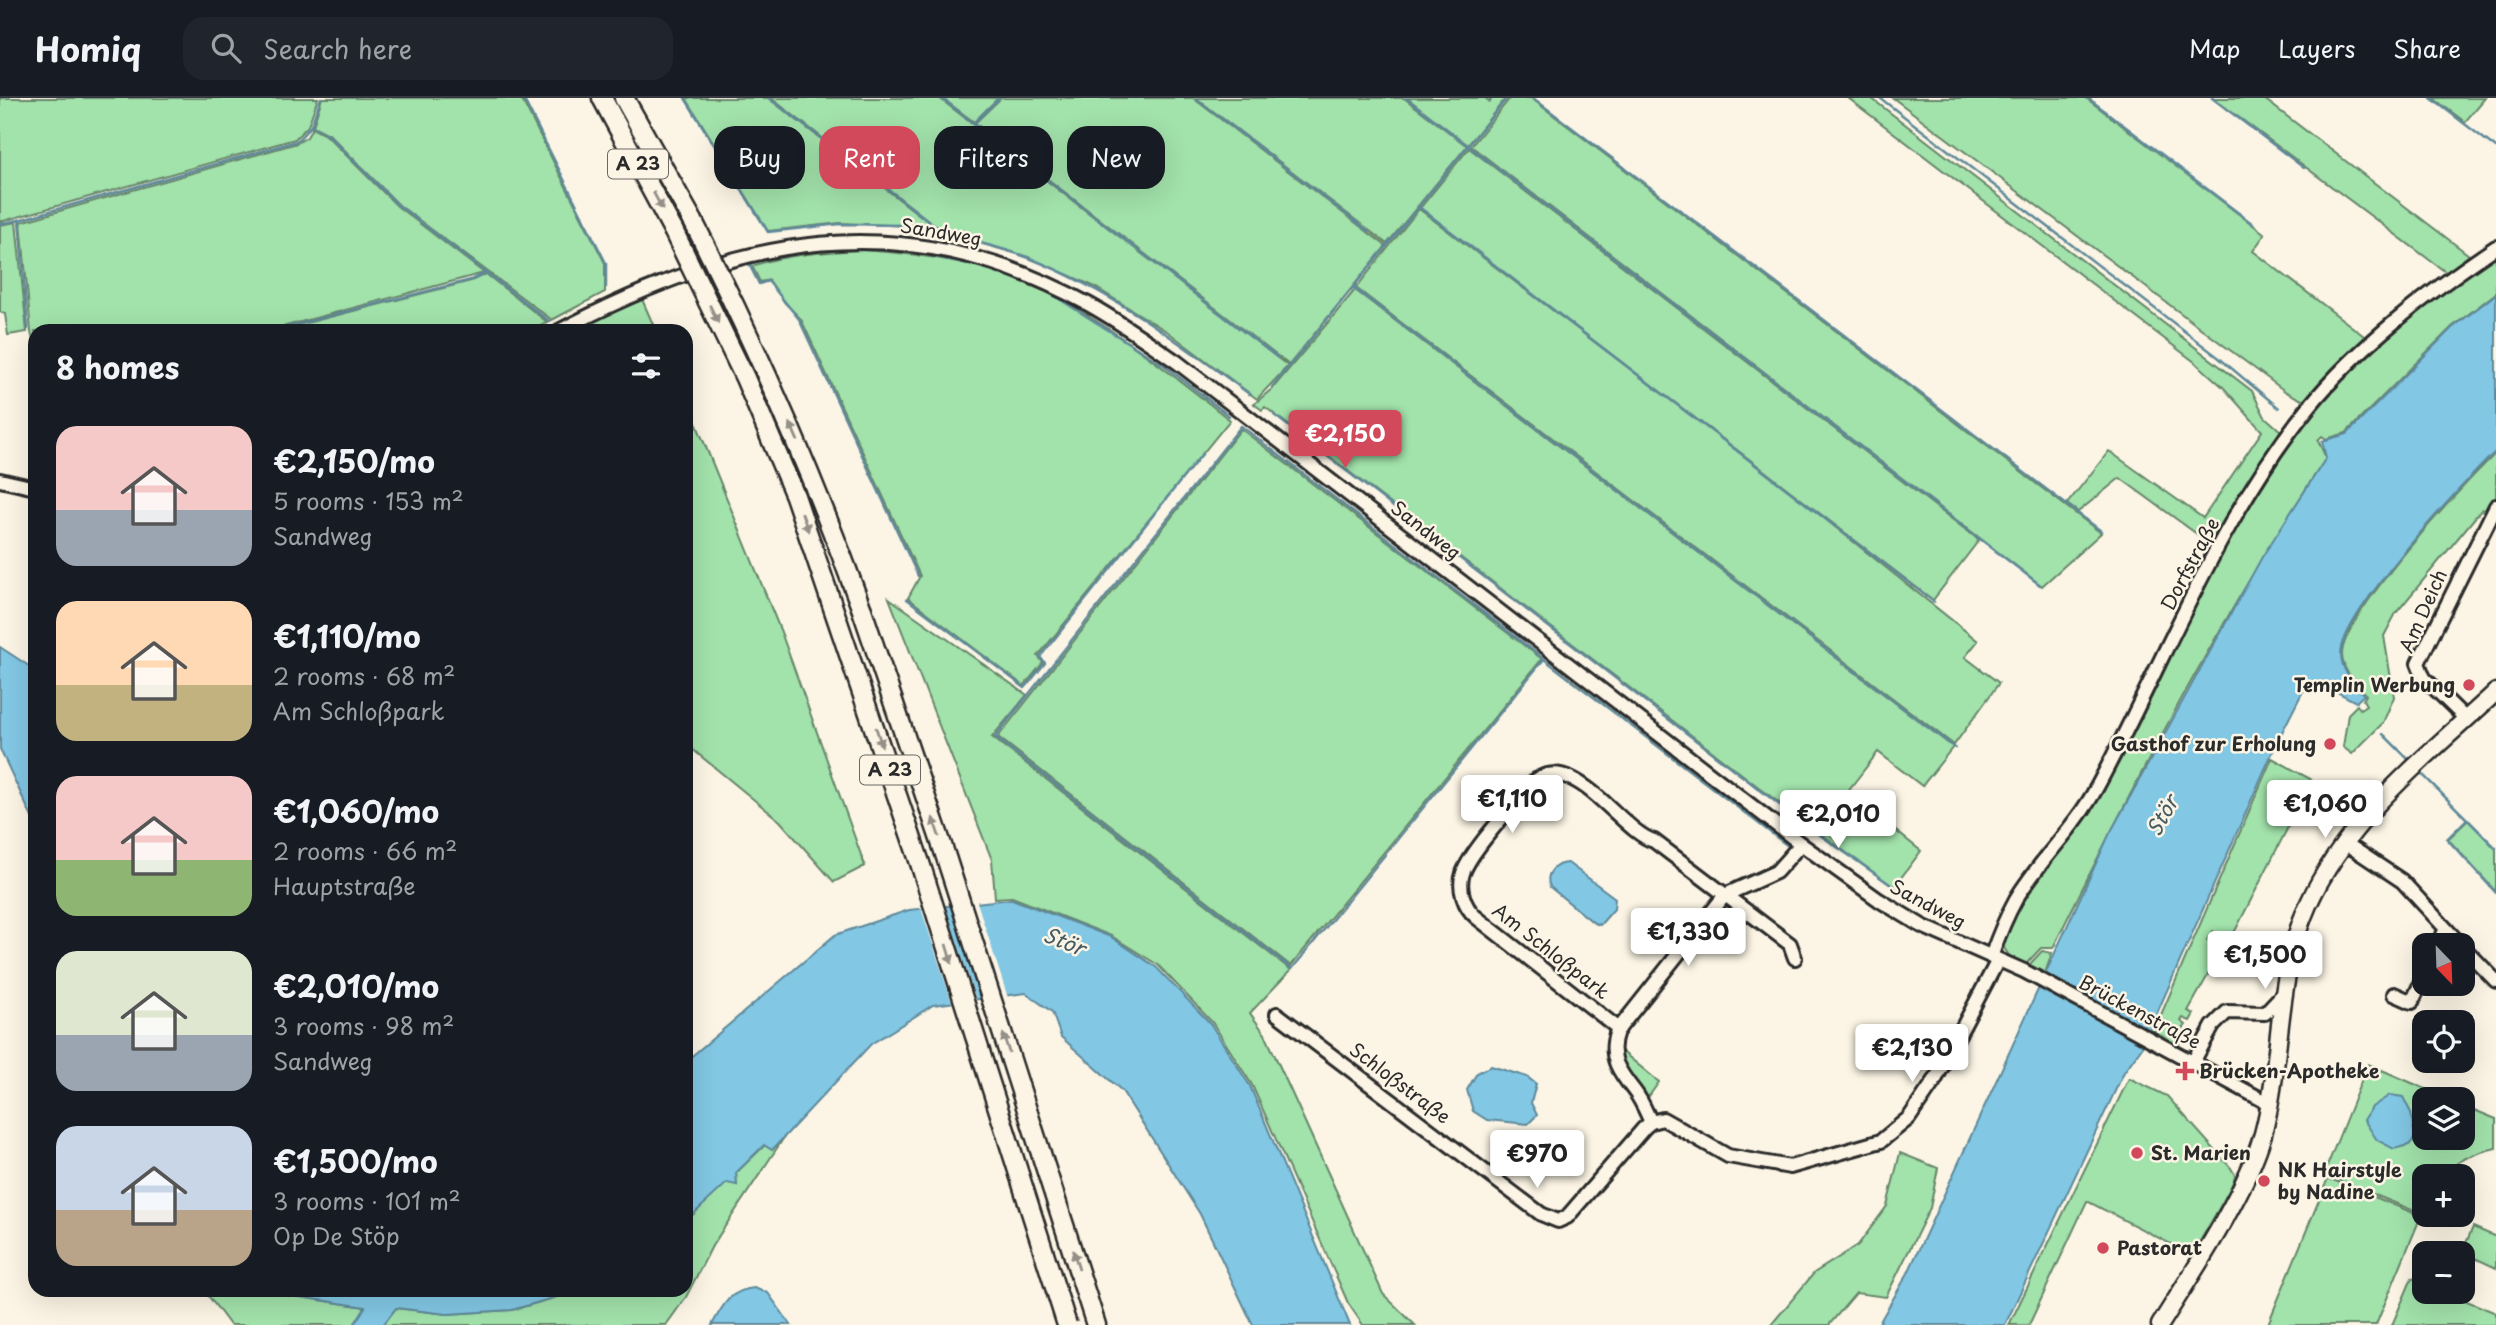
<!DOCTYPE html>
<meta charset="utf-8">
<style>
:root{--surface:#171b24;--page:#20242c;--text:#f1f3f6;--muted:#9ea1a6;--line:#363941;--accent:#d1495b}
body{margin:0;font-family:"Playpen Sans",sans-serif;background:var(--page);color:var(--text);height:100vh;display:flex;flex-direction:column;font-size:26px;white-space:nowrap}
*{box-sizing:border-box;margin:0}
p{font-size:23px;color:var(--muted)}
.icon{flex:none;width:38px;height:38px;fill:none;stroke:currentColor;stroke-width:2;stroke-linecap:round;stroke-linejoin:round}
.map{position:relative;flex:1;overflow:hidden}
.details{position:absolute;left:28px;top:226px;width:665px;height:973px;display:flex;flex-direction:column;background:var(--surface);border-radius:21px;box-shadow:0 7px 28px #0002}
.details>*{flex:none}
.top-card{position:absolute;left:714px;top:28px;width:665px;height:63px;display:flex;gap:14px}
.needle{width:46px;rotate:157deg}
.fabs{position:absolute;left:2412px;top:835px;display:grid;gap:14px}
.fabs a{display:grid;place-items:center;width:63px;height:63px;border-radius:14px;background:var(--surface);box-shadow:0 7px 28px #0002;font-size:35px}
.price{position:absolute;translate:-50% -60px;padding:0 16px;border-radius:7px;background:#fff;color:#222;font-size:23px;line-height:46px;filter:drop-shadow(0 2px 4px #0008)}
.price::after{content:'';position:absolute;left:50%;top:42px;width:21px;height:16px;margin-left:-10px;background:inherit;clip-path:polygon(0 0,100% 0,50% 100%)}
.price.on{background:var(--accent);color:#fff}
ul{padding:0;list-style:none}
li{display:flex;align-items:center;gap:21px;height:175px;padding:0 28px}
li span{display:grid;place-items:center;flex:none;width:196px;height:140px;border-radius:21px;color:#555}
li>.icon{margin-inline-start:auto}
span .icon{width:84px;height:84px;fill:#fffc;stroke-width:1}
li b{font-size:30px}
h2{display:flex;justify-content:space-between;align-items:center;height:84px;padding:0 28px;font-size:30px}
.chip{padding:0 24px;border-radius:21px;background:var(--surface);box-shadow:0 7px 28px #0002;font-size:24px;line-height:63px}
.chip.on{background:var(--accent);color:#fff}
header{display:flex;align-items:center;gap:42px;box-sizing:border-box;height:98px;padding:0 35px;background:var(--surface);border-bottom:2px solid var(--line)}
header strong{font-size:33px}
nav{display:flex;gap:38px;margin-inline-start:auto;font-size:24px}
.search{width:490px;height:63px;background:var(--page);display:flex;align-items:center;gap:18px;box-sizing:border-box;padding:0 24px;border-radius:21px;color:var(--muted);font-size:26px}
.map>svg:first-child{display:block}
.green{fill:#a2e2ab;stroke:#66866b;stroke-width:2}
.water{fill:#82c7e4;stroke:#5f899a;stroke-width:2}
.pier{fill:#fcf5e5}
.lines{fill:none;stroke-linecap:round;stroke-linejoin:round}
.stream{stroke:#5f899a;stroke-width:2.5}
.minor-casing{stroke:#2b2b2b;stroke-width:18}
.major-casing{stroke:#2b2b2b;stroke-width:21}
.highway-casing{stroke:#2b2b2b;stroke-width:23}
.minor{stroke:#fcf5e5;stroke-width:12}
.major{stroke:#fcf5e5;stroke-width:16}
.highway{stroke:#fcf5e5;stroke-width:18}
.highway-bridge-casing{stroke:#2b2b2b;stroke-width:23;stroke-linecap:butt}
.highway-bridge{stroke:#fcf5e5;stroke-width:18}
.oneway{fill:#949088}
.poi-dot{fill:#d1495b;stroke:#fcf5e5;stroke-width:2.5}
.labels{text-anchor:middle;stroke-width:5;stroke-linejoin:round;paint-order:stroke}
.shield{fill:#fcf5e5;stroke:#6a6863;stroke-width:2}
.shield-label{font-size:18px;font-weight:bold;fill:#2b2b2b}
.street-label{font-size:19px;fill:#2b2b2b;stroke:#fcf5e5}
.poi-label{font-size:19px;font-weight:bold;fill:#2b2b2b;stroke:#fcf5e5;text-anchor:start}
.water-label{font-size:21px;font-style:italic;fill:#455a62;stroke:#fcf5e5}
</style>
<header>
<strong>Homiq</strong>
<div class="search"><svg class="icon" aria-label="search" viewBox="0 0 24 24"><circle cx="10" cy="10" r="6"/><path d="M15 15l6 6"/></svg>Search here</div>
<nav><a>Map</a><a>Layers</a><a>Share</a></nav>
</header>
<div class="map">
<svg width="2496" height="1227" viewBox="0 0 2496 1227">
<rect width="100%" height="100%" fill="#fcf5e5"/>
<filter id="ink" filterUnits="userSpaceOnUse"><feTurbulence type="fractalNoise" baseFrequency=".0143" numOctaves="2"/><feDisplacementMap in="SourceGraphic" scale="14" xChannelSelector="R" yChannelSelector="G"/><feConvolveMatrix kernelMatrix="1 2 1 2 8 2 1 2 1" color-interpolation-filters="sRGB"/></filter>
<g filter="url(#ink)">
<g class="green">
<path d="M0,0H318L308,28L295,41L0,124Z"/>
<path d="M322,0H521L605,165V194L552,222L399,107L329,36L313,28Z"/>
<path d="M686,0H768L935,129L840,125L768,133Z"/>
<path d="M771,0H939L1288,268L1257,301L1168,234L1093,188L1028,159L945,135Z"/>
<path d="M942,0H998L974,24Z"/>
<path d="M1001,0H1193L1386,148L1289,267L975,25Z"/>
<path d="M1196,0H1404L1467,48L1387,146Z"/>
<path d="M1407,0H1485L1490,4L1492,0H1506L1468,47Z"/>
<path d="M1510,0H1531L2101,435L2042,488L1471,48Z"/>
<path d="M1848,0H1871L2252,293L2265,319L2283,335L2212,447L2120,380L2078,414L2067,406L2109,353L2203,420L2262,333L2223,289L2196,265Z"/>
<path d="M1893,0H2086L2265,136L2253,153L2368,241L2306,304L2286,294Z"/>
<path d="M2213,0H2263L2469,157L2447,175Z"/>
<path d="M2433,0H2485L2465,24Z"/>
<path d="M312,30L327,38L397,108L484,175L267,233H35V251L31,234L21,124L297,45L307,39Z"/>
<path d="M1469,50L1979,442L1933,502L1420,110Z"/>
<path d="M1419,111L1766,374L1978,543L1965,559L1999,585L1954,647L1356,190Z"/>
<path d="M16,124L27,234L8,237L5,216L0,214V127Z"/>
<path d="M861,152C923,156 990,165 1047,194C1113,229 1172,276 1230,322L1038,558L1043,565L1024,588L908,500L920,478L801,221L785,205L769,182L760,184L752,168C787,156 823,154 861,152Z"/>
<path d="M2496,155V195L2452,229L2346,335L2326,341L2322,338L2318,342L2326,360C2223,516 2135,682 2053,850H2041L2026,866L2010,859L2004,850L2006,833L2018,808L2057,755L2231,438L2280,360L2319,305L2368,255L2453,185Z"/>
<path d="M486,176L547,224L532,233H275L471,183Z"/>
<path d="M1355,192L1953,649L1922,688L1878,654L1847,694L1921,753L1894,789L1804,724L1265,309L1262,312L1254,306L1273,290Z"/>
<path d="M641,199L656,233H576Z"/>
<path d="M686,300L781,534L865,768L834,784L780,723L686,646Z"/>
<path d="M1241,331L1542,561L1291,868L998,639Z"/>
<path d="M2496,355V404L2487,415L2482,411L2396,515L2384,538L2394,599L2383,625L2352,656L2343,649L2348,616L2357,607L2360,611L2366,607L2363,602L2366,597C2356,586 2342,573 2342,556C2343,517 2464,385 2496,355Z"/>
<path d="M889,500L1027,597L992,639L1291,872L1250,915L1265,936L1383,1196L1415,1227H1363L1348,1205L1252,987L1212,924L1158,867L1111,838L1012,799L995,800L992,762Z"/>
<path d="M2272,660L2312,682L2234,835L2245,845L2240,856L2227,848L2229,843L2213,833L2207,842L2222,852L2188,913L2194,916L2190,923L2183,920L2181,923L2186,927L2183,931L2184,937L2178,948L2154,933Z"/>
<path d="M2468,722L2496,751V794L2448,741Z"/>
<path d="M2042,853L2052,855L2045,875L2029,867Z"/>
<path d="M1619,951L1659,984L1647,1001L1621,972Z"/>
<path d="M2368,966L2449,1001H2424V1040H2462V1007L2496,1021V1050C2474,1055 2458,1061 2443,1078H2424V1117L2324,1076Z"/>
<path d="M2129,980L2167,998L2231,1070L2235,1077L2233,1086L2192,1157L2087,1103L2029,1227H2009Z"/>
<path d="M785,1038L712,1148L686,1199L666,1227H383L396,1210L447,1216L512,1212L581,1192H686V1123L727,1084L737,1087L736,1075L765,1047L772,1052Z"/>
<path d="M1900,1055L1938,1070L1930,1110L1886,1199L1856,1195L1829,1227H1771L1814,1175L1858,1147L1887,1108Z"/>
<path d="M2328,1080L2421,1118L2376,1227H2271L2268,1226Z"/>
<path d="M2473,1129L2496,1139V1170L2462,1154Z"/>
<path d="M2412,1180L2424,1185V1194H2445L2496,1215V1227H2392Z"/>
<path d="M204,1192H269L274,1195L366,1209L354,1227H230Z"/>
</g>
<g class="water">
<path d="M2496,196V353C2464,384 2341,516 2341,556C2341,573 2354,586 2364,597L2356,604L2322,586L2303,593L2277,644L2142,949L2124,974L2005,1227H1878L1908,1175L2109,737L2262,459L2326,360L2322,343L2347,336L2452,230Z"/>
<path d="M0,549L35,572V726L0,651Z"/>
<path d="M1568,765L1615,800L1614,811L1600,827L1594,825L1550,789C1544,776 1555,765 1568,765Z"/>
<path d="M1012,801L1111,839L1156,869L1210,925L1250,988L1350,1227H1253L1200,1116L1122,993L1061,939L1052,914L1026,895L933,907L871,946L772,1052L764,1047L736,1075L737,1087L727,1085L686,1123V963L835,837L909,812Z"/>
<path d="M1491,968L1527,979L1536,986L1531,1005L1537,1017L1528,1026L1487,1022L1473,1013L1467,992L1477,975Z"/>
<path d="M2390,997L2403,999L2411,1015L2415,1040L2409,1047L2394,1051L2377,1042L2364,1022L2372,1009Z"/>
<path d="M754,1190L768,1195L791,1227H712C723,1207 730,1192 754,1190Z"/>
<path d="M269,1192H581L512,1212L447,1216L396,1210L383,1227H354L365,1209L274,1195Z"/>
</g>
<g class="pier">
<path d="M976,801L1008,900L983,904L951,804Z"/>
<path d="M944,804L977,905L953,908L920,807Z"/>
</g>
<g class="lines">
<g class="stream">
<path d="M523,0L606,165V189"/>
<path d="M685,0L768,134L840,126L900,127"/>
<path d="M769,0L938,130"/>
<path d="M941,0L1278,260"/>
<path d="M1195,0L1368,133"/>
<path d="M1406,0L2040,487"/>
<path d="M1489,0L1490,1"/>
<path d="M1533,0L2101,433"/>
<path d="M1880,0L2218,259L2279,310"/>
<path d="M2088,0L2253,126"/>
<path d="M2212,0L2304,70"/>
<path d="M2431,0L2496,50"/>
<path d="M974,25L999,0"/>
<path d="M311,28L328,37L398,107L549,223"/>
<path d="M1419,109L1934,504"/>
<path d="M0,126L19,122"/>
<path d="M951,137C977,145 1004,150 1029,160C1110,192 1179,244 1249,296"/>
<path d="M864,151L907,154"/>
<path d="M815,153L844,151"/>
<path d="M917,155L979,168"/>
<path d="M771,160L749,166L759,186L768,183L799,221L918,478"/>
<path d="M992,172L1035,188"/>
<path d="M1354,190L1955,650"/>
<path d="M1053,197L1165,268L1229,318"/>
<path d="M28,231L19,122L297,43L311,28L321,0"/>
<path d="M271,233L471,182L486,175"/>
<path d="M1272,289L1507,0"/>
<path d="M1274,317L1803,725L1918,806"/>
<path d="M1241,328L1544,561L1292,871L995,639Z"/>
<path d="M907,501L1025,590L1045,565L1040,559L1202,356"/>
<path d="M1544,561L1788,748"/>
<path d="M2383,636L2410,663"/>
<path d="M2419,673L2496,750"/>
<path d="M2467,721L2447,741L2496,795"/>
</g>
<g class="minor-casing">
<g id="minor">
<path d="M559,233C740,138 901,104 1088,206C1119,223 1148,244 1177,264L1801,746L1879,802L1922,828L2024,873L2270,1006"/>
<path d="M0,382L35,390"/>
<path d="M2466,621L2424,580L2418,565L2496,408"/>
<path d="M2345,745L2402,783L2461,847"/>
<path d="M2438,847L2446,831"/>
<path d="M2462,848L2496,883"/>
<path d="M1991,859C1998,839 2006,819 2016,801C2040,761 2075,730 2097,689C2165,563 2217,423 2308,310C2359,247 2429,194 2496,149"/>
<path d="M2394,896L2412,904L2424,878"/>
<path d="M1277,916L1541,1116L1558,1123L1567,1119L1644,1030L1651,1024L1663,1021L1728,1058L1790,1069L1881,1043L1909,1020L1935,982L1998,862"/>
<path d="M1619,931L1476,819C1464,809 1458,790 1463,775C1472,751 1512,709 1529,688C1571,645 1619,733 1654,743L1790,846L1795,860"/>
<path d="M2193,964L2213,928L2227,914L2265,915L2283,896"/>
<path d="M1651,1024C1646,1014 1642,1003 1635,994C1620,975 1607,959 1617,933L1725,797L1776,774L1801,746"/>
</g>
</g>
<g class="major-casing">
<path id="major" d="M2160,1227C2193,1174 2246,1095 2263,1036C2283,961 2275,880 2308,807C2347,720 2427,658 2496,594"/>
</g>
<g class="highway-casing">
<g id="highway">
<path d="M602,0L673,132"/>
<path d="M624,0L693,123"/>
<path d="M862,512L944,753L1096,1227"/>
</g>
</g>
<use href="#minor" class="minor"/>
<use href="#major" class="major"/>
<use href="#highway" class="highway"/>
<g class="highway-bridge-casing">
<g id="highway-bridge">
<path d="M693,123C758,251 813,377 862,512"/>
<path d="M673,132L745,280L795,398L920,765L1067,1227"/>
</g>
</g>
<use href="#highway-bridge" class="highway-bridge"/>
</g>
<defs><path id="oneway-solid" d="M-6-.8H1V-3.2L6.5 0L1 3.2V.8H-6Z" transform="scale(1.75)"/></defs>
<g class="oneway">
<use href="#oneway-solid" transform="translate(658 103) rotate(62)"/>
<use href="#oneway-solid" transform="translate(714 216) rotate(64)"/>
<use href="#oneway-solid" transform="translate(794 334) rotate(-113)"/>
<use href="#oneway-solid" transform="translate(805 424) rotate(70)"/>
<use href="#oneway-solid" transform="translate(879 639) rotate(72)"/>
<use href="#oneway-solid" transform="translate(936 729) rotate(-109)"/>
<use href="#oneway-solid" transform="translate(949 856) rotate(73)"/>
<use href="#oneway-solid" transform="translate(1006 945) rotate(-108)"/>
<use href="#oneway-solid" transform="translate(1076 1162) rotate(-107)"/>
</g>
</g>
<g class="poi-dot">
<circle cx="2469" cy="587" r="7"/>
<circle cx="2330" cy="646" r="7"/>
<path d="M2181.5 962.5h7v7h7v7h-7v7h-7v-7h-7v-7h7z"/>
<circle cx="2137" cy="1055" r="7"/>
<circle cx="2264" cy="1083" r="7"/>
<circle cx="2103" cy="1150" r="7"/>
</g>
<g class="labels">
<g class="shield">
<rect x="608" y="51.5" width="60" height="29" rx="5"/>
<rect x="860" y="657.5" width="60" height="29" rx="5"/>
</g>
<g class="shield-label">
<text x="638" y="72">A 23</text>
<text x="890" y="678">A 23</text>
</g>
<g class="street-label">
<text transform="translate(941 134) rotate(10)" y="7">Sandweg</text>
<text transform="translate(1426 432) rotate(38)" y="7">Sandweg</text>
<text transform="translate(2190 466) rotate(-62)" y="7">Dorfstraße</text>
<text transform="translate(2423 513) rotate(-66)" y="7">Am Deich</text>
<text transform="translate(1928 806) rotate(28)" y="7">Sandweg</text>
<text transform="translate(1551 853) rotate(38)" y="7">Am Schloßpark</text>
<text transform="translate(2140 914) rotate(28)" y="7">Brückenstraße</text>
<text transform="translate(1400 985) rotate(37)" y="7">Schloßstraße</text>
</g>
<g class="poi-label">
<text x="2455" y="594" text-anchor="end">Templin Werbung</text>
<text x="2316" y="653" text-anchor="end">Gasthof zur Erholung</text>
<text x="2199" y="980">Brücken-Apotheke</text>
<text x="2151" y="1062">St. Marien</text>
<text x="2278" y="1079">NK Hairstyle<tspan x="2278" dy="22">by Nadine</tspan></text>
<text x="2117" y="1157">Pastorat</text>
</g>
<g class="water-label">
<text transform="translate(2163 718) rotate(-61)" y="7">Stör</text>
<text transform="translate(1064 844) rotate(22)" y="7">Stör</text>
</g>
</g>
</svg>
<div class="fabs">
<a><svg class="needle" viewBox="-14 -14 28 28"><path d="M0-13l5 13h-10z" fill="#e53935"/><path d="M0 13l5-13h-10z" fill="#9ea1a6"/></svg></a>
<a><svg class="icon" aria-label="locate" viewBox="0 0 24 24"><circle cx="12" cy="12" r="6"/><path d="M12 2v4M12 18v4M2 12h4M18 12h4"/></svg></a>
<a><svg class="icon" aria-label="layers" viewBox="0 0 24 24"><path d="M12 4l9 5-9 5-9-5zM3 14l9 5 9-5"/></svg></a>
<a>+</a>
<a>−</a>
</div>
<b class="price on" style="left:1345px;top:372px">€2,150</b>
<b class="price" style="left:1512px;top:737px">€1,110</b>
<b class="price" style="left:2325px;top:742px">€1,060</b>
<b class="price" style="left:1838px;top:752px">€2,010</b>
<b class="price" style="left:1688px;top:870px">€1,330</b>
<b class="price" style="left:2265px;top:893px">€1,500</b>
<b class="price" style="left:1912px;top:986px">€2,130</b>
<b class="price" style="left:1537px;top:1092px">€970</b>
<div class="top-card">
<a class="chip">Buy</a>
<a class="chip on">Rent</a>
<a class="chip">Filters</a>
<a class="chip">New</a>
</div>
<section class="details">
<h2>8 homes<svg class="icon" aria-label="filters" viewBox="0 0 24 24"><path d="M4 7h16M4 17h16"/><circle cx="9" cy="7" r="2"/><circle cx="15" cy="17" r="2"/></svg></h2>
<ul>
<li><span style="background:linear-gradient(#f6c9c9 60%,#9aa5b1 0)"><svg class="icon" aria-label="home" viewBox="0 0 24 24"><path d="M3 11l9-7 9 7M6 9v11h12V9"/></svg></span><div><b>€2,150/mo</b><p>5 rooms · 153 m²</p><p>Sandweg</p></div></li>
<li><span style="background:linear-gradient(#ffd9b3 60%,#c2b280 0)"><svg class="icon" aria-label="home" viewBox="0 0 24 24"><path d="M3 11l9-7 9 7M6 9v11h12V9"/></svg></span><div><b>€1,110/mo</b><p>2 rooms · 68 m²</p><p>Am Schloßpark</p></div></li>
<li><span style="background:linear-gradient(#f6c9c9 60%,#8fb573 0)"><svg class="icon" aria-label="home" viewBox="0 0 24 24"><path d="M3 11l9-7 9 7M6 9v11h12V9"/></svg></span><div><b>€1,060/mo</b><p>2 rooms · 66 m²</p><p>Hauptstraße</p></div></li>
<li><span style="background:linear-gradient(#dfe7d0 60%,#9aa5b1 0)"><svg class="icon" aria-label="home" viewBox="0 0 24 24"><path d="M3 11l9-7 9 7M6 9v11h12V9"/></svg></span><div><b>€2,010/mo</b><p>3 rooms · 98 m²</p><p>Sandweg</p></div></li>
<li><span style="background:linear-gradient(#c9d6e8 60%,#b9a48a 0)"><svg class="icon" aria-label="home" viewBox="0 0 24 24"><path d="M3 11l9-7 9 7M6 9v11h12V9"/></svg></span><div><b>€1,500/mo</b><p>3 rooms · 101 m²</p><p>Op De Stöp</p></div></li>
</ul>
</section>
</div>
